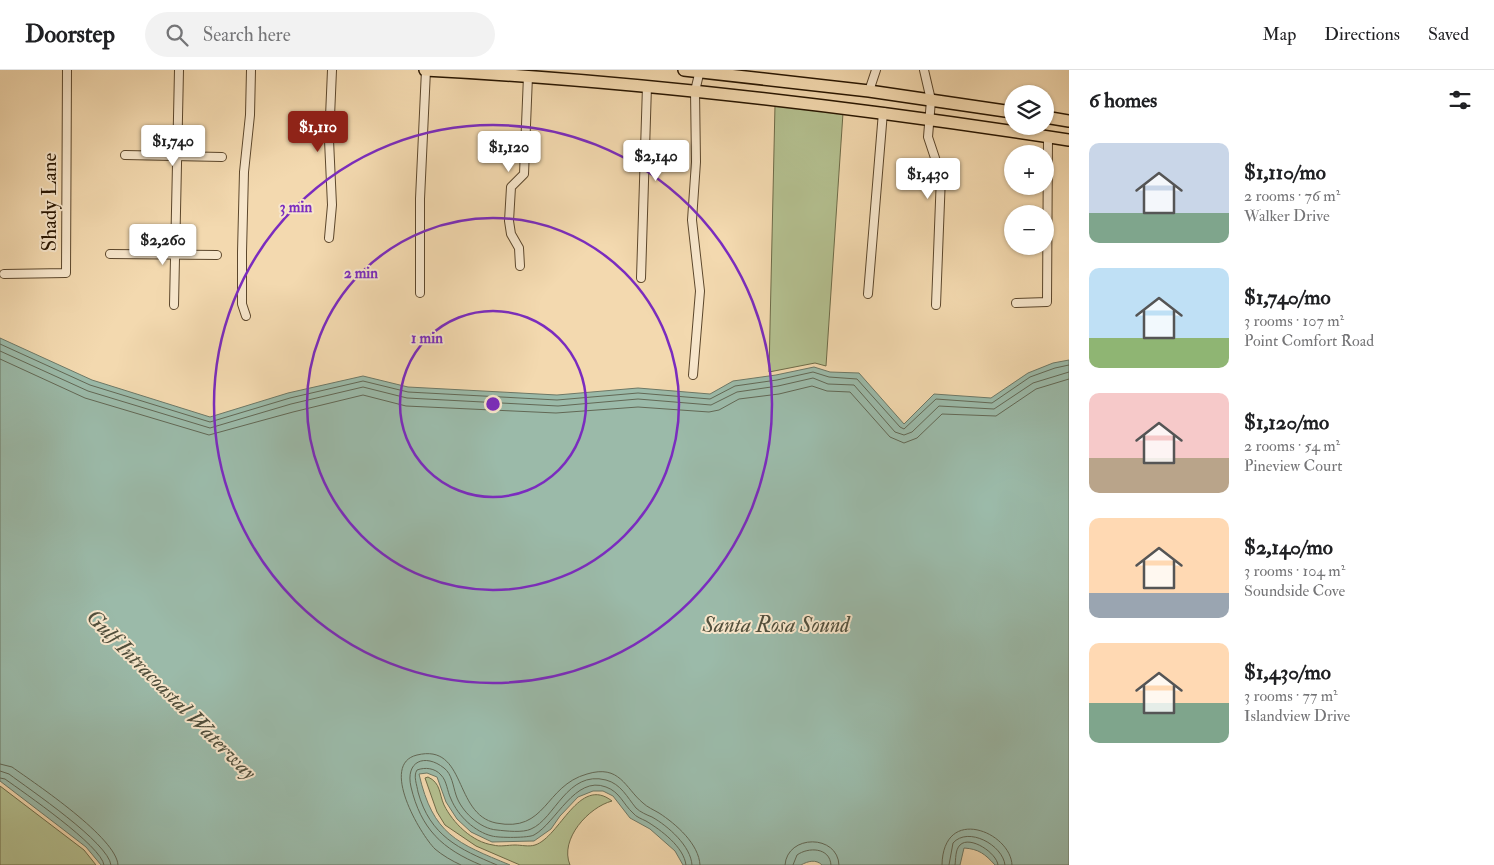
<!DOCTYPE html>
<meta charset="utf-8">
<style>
:root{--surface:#fff;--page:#f2f2f2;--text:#202124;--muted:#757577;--line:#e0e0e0;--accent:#8f2418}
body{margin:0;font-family:"IM FELL Double Pica",serif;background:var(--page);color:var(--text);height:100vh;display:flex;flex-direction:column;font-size:19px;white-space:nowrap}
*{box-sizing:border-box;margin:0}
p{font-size:16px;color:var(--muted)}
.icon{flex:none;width:28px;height:28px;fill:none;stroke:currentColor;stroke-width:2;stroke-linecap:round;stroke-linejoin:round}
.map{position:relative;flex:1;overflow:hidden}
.sheet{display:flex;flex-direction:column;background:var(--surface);width:425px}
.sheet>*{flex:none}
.buttons{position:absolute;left:1004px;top:15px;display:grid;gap:10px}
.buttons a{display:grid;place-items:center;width:50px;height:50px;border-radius:50%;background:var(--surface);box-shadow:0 1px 4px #0004;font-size:25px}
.price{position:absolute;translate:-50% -42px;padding:0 11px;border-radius:5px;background:#fff;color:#222;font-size:16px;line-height:32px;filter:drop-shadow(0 1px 2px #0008)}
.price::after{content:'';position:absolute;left:50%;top:30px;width:15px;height:11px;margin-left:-8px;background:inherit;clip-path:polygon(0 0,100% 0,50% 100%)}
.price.current{background:var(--accent);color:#fff}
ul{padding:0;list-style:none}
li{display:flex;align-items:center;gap:15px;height:125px;padding:0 20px}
li span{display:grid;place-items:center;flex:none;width:140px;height:100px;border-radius:10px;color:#555}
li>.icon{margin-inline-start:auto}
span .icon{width:60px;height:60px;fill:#fffc;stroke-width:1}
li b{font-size:21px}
h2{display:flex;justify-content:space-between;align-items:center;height:60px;padding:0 20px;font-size:21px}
header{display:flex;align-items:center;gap:30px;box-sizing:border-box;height:70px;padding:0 25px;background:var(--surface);border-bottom:1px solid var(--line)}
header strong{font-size:24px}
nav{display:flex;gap:28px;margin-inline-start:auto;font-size:18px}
.search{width:350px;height:45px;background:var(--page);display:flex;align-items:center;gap:12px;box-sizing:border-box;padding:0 18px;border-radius:28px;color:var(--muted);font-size:19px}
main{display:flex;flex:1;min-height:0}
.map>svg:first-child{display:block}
.green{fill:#b4c090;stroke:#6e6b48}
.water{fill:#9bbaa9;stroke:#6d7866}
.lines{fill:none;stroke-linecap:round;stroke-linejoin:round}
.shore{stroke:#626855;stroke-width:1}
.minor-casing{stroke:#5c472c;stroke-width:10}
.highway-casing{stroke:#291601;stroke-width:14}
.minor{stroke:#f7e6cb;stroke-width:8}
.highway{stroke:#f3d9af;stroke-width:11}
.ring{fill:none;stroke:#7b2cbf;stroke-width:2.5}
.labels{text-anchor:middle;stroke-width:4;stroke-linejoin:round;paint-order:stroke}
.street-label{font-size:21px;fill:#291601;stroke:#f7e6cb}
.water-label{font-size:22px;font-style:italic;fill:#514f3c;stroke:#f7e6cb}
.centre{fill:#7b2cbf;stroke:#f7e6cb;stroke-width:2.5}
.ring-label{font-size:15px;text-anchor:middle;font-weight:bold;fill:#7b2cbf;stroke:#f7e6cb;stroke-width:4;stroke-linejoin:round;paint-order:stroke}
</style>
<header>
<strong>Doorstep</strong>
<div class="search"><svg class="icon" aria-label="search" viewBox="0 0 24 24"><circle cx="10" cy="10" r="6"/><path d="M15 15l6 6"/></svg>Search here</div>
<nav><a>Map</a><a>Directions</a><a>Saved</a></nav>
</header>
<main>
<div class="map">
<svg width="1069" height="795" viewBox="0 0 1069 795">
<rect width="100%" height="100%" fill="#f3d9af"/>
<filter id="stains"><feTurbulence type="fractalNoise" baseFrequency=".004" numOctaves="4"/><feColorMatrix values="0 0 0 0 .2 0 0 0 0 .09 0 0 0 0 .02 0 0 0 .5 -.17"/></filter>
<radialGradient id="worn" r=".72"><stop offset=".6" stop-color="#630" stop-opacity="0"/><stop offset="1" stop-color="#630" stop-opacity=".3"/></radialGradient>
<g class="green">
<path d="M775,35L843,43L826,296L815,293L769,302Z"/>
<path d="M428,707C441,713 439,724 444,735C453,753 472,772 493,775C500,777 508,775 515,775C521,775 529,777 535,775C560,767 579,705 612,731C589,737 559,769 570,795H520L476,776L445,755L437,742L425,708Z"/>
<path d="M0,716L84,780L96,795H0Z"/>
</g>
<path class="water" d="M0,268L92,310L210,347L288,323L363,306L408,317L557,325L638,318L710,324L733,311L776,305L814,297L830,302L859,303L904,354L934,324L991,328L1028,303L1053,293L1069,290V795H995C985,784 979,779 964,778L960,795H822C816,789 808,791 801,795H683L675,781L650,759L630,748L613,726L603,721H593L578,727L560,746L551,759L534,771L492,772L471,762L457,749L446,732L437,707L427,703L419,704C433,765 457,773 510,795H101L86,777L0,711Z"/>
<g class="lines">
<g class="shore">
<path d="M0,274L90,315L210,352L290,328L363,311L408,322L557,330L638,323L710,329L735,316L777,310L813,302L829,307L857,309L900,357L904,359L936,329L992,333L1030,307L1055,298L1069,295"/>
<path d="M0,281L88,321L210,358L291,334L363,317L407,328L558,336L638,329L711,335L737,322L778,316L813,308L828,314L854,315L895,362L904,365L912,362L939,336L994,339L1033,313L1069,302"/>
<path d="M0,289L85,328L209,365L293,342L363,325L406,336L556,343L638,337L709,342L719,340L739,329L779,324L812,316L827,321L850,322L890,367L904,373L917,368L942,344L996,346L1036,319L1069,309"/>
<path d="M0,694L12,697C36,714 117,768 118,795"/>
<path d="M0,701L9,704C29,719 109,773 111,795"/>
<path d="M0,708L5,709C23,722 102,776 104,795"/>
<path d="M461,795C452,791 442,785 435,779C420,764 379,694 417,685C467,673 453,744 496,753C547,763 544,716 587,704C620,694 625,718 643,733C647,737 654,740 659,743C676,754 699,774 700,795"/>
<path d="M481,795C442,779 421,759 411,717C405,691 425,683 444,698C452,704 453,716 456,725C461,741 480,759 497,760C506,761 523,763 531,759C555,749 567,700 606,710C621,714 627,727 636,738C640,742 647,745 652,747C668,756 691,776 692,795"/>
<path d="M497,795C459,779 430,766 418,722C417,715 413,706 417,700C425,697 435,698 441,705C447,711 447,721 451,729C458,746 475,762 492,766C499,768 529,768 534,765C556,753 575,705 606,717C620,722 623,734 633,743C636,747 642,749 646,751C661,760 684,777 686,795"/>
<path d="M785,795C787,764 838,764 839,795"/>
<path d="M793,795L797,785C808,777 830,777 831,795"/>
<path d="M942,795C943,734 1011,762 1012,795"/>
<path d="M949,795L953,773C968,756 1003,775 1005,795"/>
<path d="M955,795C956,789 955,780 960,775C970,765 997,783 998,795"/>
</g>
<g class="minor-casing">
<g id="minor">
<path d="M924,0L931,30L928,67L941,106L936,235"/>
<path d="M869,21L876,0"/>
<path d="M125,85L222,87"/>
<path d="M329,168L332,135L329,70L332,0"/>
<path d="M110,184L217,185"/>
<path d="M520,196L519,178L511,164L509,151L511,117L524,104L528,6"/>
<path d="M4,204L66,203L67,0"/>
<path d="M641,208L647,16"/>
<path d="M420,223V129L426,0"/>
<path d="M868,224L883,42"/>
<path d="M1016,233L1047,232L1048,67"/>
<path d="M174,235L179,0"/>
<path d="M246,246L242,234V182L244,102L250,45L251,0"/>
<path d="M693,305L700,221L692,150L696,92L695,21L700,0"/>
</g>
</g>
<g class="highway-casing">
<g id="highway">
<path d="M425,0C641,11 855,37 1069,70"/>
<path d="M684,0L869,21L1012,42"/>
<path d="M1045,47L1069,51"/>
</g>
</g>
<use href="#minor" class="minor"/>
<use href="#highway" class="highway"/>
</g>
<g class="ring">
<circle cx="493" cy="334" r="93"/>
<circle cx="493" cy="334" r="186"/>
<circle cx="493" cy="334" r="279"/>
</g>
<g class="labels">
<g class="street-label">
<text transform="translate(49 132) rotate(-90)" y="7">Shady Lane</text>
</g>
<g class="water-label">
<text x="776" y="562">Santa Rosa Sound</text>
<text transform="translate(172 624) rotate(45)" y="8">Gulf Intracoastal Waterway</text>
</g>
</g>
<circle cx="493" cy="334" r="8" class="centre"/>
<g class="ring-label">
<text x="296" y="142">3 min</text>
<text x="361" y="208">2 min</text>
<text x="427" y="273">1 min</text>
</g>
<rect width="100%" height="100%" filter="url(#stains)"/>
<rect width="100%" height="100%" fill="url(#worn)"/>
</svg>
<div class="buttons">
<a><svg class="icon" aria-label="layers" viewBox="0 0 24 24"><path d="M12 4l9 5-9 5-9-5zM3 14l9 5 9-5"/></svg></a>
<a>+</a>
<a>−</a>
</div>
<b class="price current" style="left:318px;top:83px">$1,110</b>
<b class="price" style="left:173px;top:97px">$1,740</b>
<b class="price" style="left:509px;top:103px">$1,120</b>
<b class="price" style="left:656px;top:112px">$2,140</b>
<b class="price" style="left:928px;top:130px">$1,430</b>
<b class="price" style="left:163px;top:196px">$2,260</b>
</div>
<section class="sheet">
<h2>6 homes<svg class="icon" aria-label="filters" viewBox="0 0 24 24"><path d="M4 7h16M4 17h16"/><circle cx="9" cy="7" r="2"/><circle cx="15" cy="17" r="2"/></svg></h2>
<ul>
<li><span style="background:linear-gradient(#c9d6e8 70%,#7fa58c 0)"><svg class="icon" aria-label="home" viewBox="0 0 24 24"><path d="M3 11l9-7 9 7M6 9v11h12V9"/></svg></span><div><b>$1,110/mo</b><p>2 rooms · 76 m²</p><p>Walker Drive</p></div></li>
<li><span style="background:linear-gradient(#bfe0f5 70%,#8fb573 0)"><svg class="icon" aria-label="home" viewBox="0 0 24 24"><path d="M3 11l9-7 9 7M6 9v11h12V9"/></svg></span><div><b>$1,740/mo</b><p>3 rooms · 107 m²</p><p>Point Comfort Road</p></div></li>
<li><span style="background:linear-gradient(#f6c9c9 65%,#b9a48a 0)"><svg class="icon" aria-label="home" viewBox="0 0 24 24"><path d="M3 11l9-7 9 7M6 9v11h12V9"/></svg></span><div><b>$1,120/mo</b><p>2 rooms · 54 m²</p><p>Pineview Court</p></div></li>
<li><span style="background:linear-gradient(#ffd9b3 75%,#9aa5b1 0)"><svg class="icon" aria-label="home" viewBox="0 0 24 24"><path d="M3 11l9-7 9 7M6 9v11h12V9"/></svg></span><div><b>$2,140/mo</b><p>3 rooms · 104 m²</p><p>Soundside Cove</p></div></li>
<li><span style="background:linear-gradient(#ffd9b3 60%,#7fa58c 0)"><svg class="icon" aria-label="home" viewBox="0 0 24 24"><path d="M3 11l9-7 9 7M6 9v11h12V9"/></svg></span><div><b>$1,430/mo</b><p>3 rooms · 77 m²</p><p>Islandview Drive</p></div></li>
</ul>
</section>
</main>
